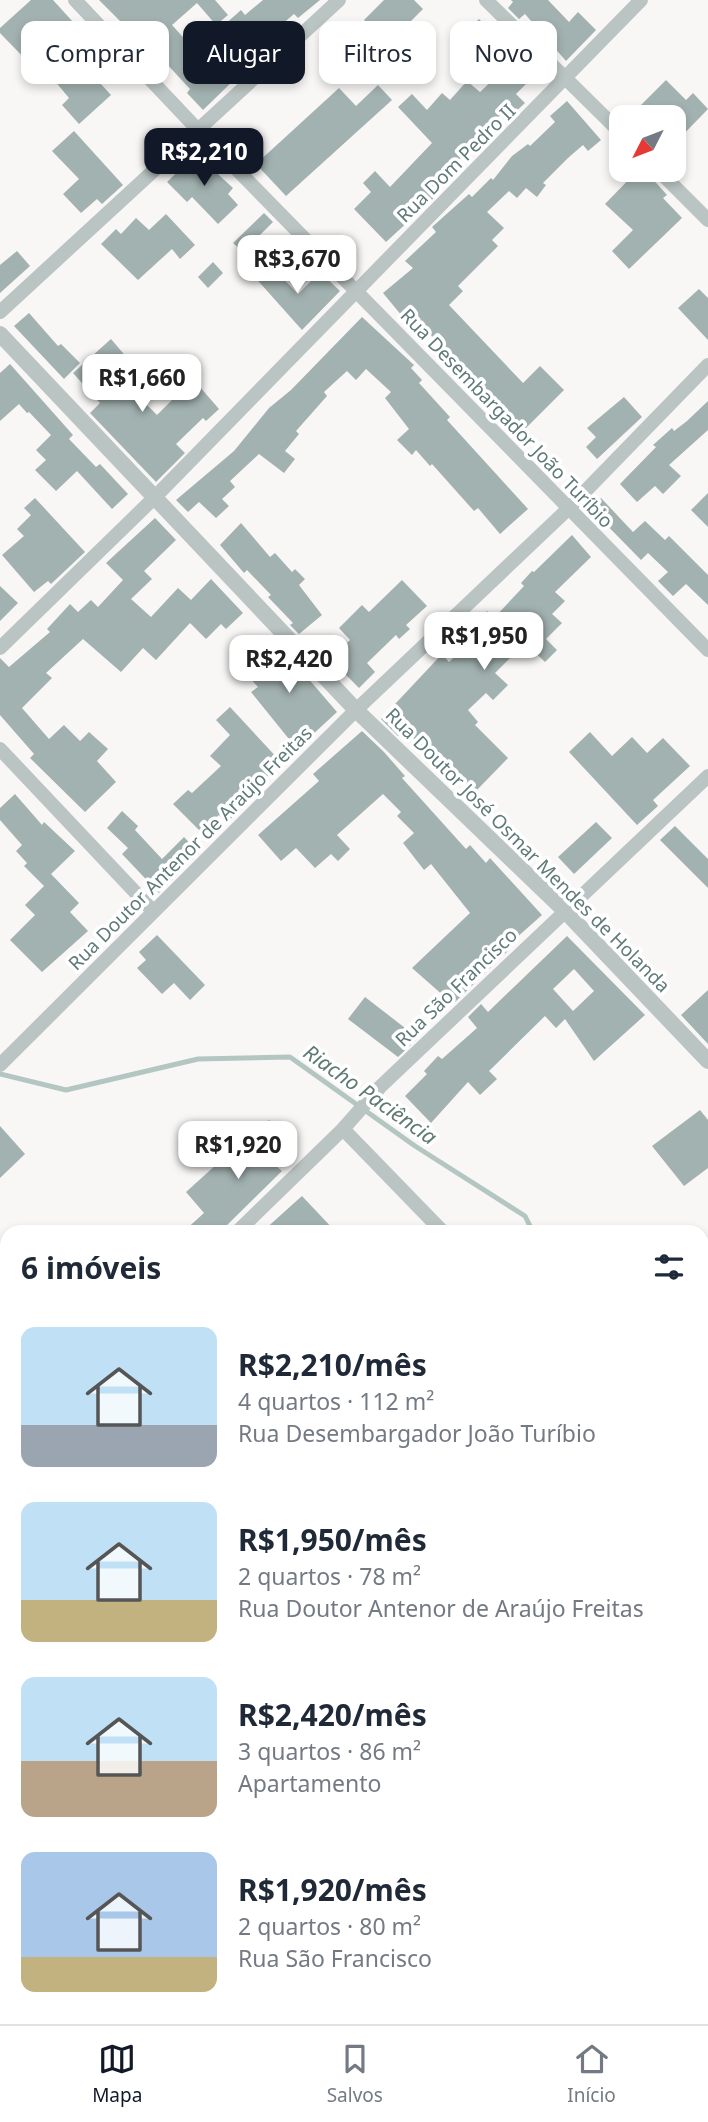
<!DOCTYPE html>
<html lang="pt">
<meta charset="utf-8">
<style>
:root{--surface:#fff;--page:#f6f6f7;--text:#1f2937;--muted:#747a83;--line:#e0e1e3;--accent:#111827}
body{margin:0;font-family:"Noto Sans",sans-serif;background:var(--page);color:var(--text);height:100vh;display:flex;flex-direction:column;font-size:26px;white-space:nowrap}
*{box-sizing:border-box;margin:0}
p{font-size:23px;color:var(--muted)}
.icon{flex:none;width:38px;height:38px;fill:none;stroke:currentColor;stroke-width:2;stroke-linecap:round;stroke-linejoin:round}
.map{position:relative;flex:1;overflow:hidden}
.drawer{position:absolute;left:0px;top:1225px;width:709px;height:800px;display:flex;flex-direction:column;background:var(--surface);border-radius:21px 21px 0 0;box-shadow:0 4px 10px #0003}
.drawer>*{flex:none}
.hud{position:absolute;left:21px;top:21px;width:667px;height:63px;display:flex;gap:14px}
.needle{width:46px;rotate:228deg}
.buttons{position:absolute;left:609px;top:105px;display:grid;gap:14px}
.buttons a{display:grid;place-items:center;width:77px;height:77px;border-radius:14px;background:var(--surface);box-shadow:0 4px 10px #0003;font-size:35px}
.price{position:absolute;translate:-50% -60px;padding:0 16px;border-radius:14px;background:#fff;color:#222;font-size:23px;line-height:46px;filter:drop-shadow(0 2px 4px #0008)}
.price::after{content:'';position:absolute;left:50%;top:42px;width:21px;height:16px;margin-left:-10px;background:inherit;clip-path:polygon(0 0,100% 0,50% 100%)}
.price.on{background:var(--accent);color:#fff}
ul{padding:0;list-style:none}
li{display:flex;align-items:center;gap:21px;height:175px;padding:0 21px}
li span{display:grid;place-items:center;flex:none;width:196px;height:140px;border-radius:14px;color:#555}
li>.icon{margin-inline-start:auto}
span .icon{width:84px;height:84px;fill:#fffc;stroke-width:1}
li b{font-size:30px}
h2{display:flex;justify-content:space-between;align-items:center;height:84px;padding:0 21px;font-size:30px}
.pill{padding:0 24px;border-radius:14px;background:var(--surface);box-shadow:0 4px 10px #0003;font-size:24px;line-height:63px}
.pill.on{background:var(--accent);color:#fff}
.tabs{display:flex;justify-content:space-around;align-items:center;height:98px;border-top:2px solid var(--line);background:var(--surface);font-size:19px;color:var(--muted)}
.tabs a{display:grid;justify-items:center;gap:4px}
.tabs .on{color:var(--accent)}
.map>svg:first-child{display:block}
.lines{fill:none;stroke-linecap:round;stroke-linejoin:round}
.stream{stroke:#b4c6c2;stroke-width:5}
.building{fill:#a2b2b0;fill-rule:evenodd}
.primary-casing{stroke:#afb9b8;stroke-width:24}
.minor{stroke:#bac4c3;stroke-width:14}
.tertiary{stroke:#bac4c3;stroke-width:16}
.primary{stroke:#fff;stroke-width:21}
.labels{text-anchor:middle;stroke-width:7;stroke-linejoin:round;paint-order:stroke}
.street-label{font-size:19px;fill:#5f7a78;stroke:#fff}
.water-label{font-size:21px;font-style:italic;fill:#5f7a74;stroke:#fff}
</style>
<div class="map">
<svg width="708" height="2024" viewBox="0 0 708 2024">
<rect width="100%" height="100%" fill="#f8f7f6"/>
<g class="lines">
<g class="stream">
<path d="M0,1074L66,1090L198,1059L290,1057L415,1146L525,1216L533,1232"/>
<path d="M702,1728L708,1769"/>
</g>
</g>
<g class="building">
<path d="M31,0H53L94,45L98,41L110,55L90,72L111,95L79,124L62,105L69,98L54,80L61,74L43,53L30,64L0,33V28Z"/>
<path d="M99,0H215L228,15L216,25L197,3L172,25L212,69L218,63L234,80L203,110L187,93L190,89L165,62L149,46L142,52L131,40L135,36Z"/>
<path d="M263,0H320L298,18L294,14L266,38L272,45L254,61L223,26L241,10L245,15Z"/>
<path d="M384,0H414L423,9L388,44L364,20Z"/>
<path d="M511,0H548L569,22L578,12L596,30L566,61L525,14L519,19L508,8L513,2Z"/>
<path d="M479,19L535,75L516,94L525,103L511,116L505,110L458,161L460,164L449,178L432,194L435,197L386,242L354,209L371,192L363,183L375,171L390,187L432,143L398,107L412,94L427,110L442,93L450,100L467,81L480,92L502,71L482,50L476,56L459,39Z"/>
<path d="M666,80L686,100L693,93L708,109L674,144V117H644L636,110Z"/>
<path d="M378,85L392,100L286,196L256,164L339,88L356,106Z"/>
<path d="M567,101L601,140L588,151L583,145L568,158L543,183L546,185L537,197L526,188L517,198L509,191L487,212L504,228L492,240L498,246L458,286L463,291L449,305L523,383L540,366L564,390L520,434L477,390L479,388L428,332L407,312L402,316L383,293L413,268L405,261L436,232L432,227L469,194L472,197L491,178L493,180L512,156L528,144L530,146L555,122L550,116Z"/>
<path d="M74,131L123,185L102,204L97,199L81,213L63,194L79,179L52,151Z"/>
<path d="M196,154L233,188L228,194L238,205L218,224L192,197L187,202L167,182Z"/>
<path d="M638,170H644L650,176L667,195L663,198L682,218L629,269L612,251L633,230L605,204Z"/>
<path d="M264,213L273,222L243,252L233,243Z"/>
<path d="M166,214L195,245L180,259L172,249L138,280L101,244L116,229L121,234L136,218L149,230Z"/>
<path d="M17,251L30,266L0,293V265Z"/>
<path d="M266,261L298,294L320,272L340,291L302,330L252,274Z"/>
<path d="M213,262L223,273L208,288L198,277Z"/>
<path d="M699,289L708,298V340L678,308Z"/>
<path d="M29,313L58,346L61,344L80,363L64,379L14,326Z"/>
<path d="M362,317L414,365L411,368L422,380L419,383L450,417L447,420L528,509L500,534L478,508L474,511L432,464L430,466L416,450L412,455L397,440L409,429L385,398L391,392L366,369L356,380L347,371L324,392L327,396L296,431L299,434L285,451L295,459L284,473L259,454L230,481L235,487L222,499L229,506L216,518L199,502L188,512L176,500L234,451L269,408L291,390Z"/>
<path d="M111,339L128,359L109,376L130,398L135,393L157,415L193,379L219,409L206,421L203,418L176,444L185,453L156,482L90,413L100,403L73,373Z"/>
<path d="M10,364L73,435L69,439L96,467L100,464L128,494L112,509L77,471L56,491L35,470L46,460L36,450L51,435L29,412L27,413L19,404L0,421V373Z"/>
<path d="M624,397L642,417L597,459L586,447L596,437L587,428Z"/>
<path d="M708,401V430L669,465L681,476L663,494L655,486L637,502L620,484L656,447L653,445L672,428L674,431L687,421Z"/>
<path d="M708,493V527L691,510Z"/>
<path d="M35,498L85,552L51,584L48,581L34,592L2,555L24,536L17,529L31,515L24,508Z"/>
<path d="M601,498L633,532L645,521L665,540L669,536L708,575V605L686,584L673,596L658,581L668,572L648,553L641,560L590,508Z"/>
<path d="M155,518L176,540L144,571L152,579L131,599L151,617L178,588L191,600L211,579L243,613L226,629L221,624L206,639L190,623L156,660L143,648L121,672L83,639L46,673L52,678L22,708L49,739L64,725L80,741L89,732L108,749L97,761L116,782L85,812L30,758L34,754L0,715V658L9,667L50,632L47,629L70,604L78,612L91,600L98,607L123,580L106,563Z"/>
<path d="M241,523L270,557L275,553L292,572L295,569L305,579L299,585L322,615L299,634L290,625L293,623L268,597L271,595L247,570L244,573L220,545Z"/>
<path d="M572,535L591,557L555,592L565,601L552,614L562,623L546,639L557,650L545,662L525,643L495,673L508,685L493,700L486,693L468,710L478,722L475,725L508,758L475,792L430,748L426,752L405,729L398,736L381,719L442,654L449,662L470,642L463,635L487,611L494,618L524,586L521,583L532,571L534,572Z"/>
<path d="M402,580L427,606L406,625L410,629L399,639L396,635L367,663L375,672L359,688L330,659L350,640L339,628L362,605L369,612Z"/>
<path d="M0,586L18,603L0,621Z"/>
<path d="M276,641L337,712L297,749L251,692L258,687L243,671Z"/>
<path d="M230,707L281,762L245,800L248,803L226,823L219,815L201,832L173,804L188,790L192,793L221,766L210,756L230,735L216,720Z"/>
<path d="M362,731L384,752L405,776L402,778L466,849L470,845L486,863L490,858L542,915L506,947L509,950L453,1004L412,968L470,913L431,864L424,870L403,843L414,833L397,816L401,812L383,794L337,835L350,849L338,861L331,854L315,868L296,848L281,861L258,835L319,781L313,774Z"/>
<path d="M590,732L612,756L632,737L647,753L663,738L690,766L653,800L658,806L637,825L569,752Z"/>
<path d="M15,794L42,825L44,822L75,851L51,874L79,903L70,912L88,931L42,972L10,940L35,915L25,905L44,886L24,866L27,863L16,851L22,845L0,820V808Z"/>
<path d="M122,811L138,826L135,830L162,859L184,837L199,853L159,893L122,854L128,848L107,828Z"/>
<path d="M596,822L612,838L574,874L558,857Z"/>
<path d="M675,826L708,859V888L660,840Z"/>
<path d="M157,935L205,985L190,1000L174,983L162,994L137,968L146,960L139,952Z"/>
<path d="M567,936L645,1015L594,1061L565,1019L556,1028L545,1016L489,1071L497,1079L480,1095L468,1082L431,1123L405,1096L427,1074L424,1071L438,1056L442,1059L477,1028L468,1017L481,1004L488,1012ZM574,969L594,991L573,1011L553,989Z"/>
<path d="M708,990V1044L681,1015Z"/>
<path d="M365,997L418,1038L398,1057L348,1019Z"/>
<path d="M700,1110L708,1120V1168L684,1186L652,1146Z"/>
<path d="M269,1120L295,1149L276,1166L282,1171L220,1232H183L204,1213L186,1192L228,1154L236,1162L257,1140L253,1135Z"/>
<path d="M0,1126L25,1154L0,1178Z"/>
<path d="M302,1196L336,1232H262L293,1204Z"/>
</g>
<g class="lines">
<g class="primary-casing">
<g id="primary">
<path d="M702,1294L708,1288"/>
<path d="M702,1318L708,1313"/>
<path d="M0,1930L7,1924"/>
<path d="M0,1959L7,1952"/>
</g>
</g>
<g class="minor">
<path d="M75,0L199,131L708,650"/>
<path d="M486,0L621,133"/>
<path d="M658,170L708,220"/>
<path d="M0,312L339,0"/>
<path d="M0,648L154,498L641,0"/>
<path d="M0,749L153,911"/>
<path d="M0,1065L356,710L568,509L708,365"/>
<path d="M343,1129L443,1232"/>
<path d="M237,1232L343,1129L380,1087L708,776"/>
<path d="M0,1347L7,1354"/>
<path d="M0,1463L7,1456"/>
<path d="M702,1558L708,1552"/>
<path d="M0,1820L7,1827"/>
<path d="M194,2018L200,2024"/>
<path d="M155,2024L163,2018"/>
<path d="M485,2024V2018"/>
</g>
<path class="tertiary" d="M0,334L356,710L564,910L708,1061"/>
<use href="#primary" class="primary"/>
</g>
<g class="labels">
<g class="street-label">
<text transform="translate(456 163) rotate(-45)" y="7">Rua Dom Pedro II</text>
<text transform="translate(507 418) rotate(46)" y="7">Rua Desembargador João Turíbio</text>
<text transform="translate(190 848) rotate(-45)" y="7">Rua Doutor Antenor de Araújo Freitas</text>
<text transform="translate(528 850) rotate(45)" y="7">Rua Doutor José Osmar Mendes de Holanda</text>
<text transform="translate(456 987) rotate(-44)" y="7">Rua São Francisco</text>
</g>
<g class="water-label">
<text transform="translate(370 1095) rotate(35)" y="7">Riacho Paciência</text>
</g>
</g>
</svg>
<div class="buttons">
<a><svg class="needle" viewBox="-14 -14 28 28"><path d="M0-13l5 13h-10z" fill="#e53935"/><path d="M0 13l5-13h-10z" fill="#747a83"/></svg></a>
</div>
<b class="price on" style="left:204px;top:188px">R$2,210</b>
<b class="price" style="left:297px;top:295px">R$3,670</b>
<b class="price" style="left:142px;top:414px">R$1,660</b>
<b class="price" style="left:484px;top:672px">R$1,950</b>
<b class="price" style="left:289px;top:695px">R$2,420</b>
<b class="price" style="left:238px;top:1181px">R$1,920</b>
<div class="hud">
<a class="pill">Comprar</a>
<a class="pill on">Alugar</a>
<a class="pill">Filtros</a>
<a class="pill">Novo</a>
</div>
<section class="drawer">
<h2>6 imóveis<svg class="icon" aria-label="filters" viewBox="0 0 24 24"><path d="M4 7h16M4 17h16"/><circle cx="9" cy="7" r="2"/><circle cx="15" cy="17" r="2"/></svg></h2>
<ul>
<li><span style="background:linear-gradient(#bfe0f5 70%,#9aa5b1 0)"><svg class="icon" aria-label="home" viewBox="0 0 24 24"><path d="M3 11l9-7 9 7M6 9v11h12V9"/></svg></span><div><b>R$2,210/mês</b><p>4 quartos · 112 m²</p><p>Rua Desembargador João Turíbio</p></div></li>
<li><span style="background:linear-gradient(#bfe0f5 70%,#c2b280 0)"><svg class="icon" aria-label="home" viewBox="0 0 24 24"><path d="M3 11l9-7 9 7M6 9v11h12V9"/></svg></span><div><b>R$1,950/mês</b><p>2 quartos · 78 m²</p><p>Rua Doutor Antenor de Araújo Freitas</p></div></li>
<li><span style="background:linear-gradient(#bfe0f5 60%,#b9a48a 0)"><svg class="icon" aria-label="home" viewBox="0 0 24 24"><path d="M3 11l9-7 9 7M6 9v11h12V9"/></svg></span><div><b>R$2,420/mês</b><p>3 quartos · 86 m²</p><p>Apartamento</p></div></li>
<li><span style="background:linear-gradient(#a9c7e8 75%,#c2b280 0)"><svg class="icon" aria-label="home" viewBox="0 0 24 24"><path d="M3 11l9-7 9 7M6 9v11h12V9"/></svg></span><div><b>R$1,920/mês</b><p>2 quartos · 80 m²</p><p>Rua São Francisco</p></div></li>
</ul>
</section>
</div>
<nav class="tabs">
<a class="on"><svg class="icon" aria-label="map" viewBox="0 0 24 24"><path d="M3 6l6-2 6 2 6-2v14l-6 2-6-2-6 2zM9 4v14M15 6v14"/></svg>Mapa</a>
<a><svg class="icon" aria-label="saved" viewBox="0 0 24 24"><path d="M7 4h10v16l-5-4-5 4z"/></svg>Salvos</a>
<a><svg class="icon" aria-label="home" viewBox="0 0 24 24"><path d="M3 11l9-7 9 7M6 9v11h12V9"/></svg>Início</a>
</nav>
